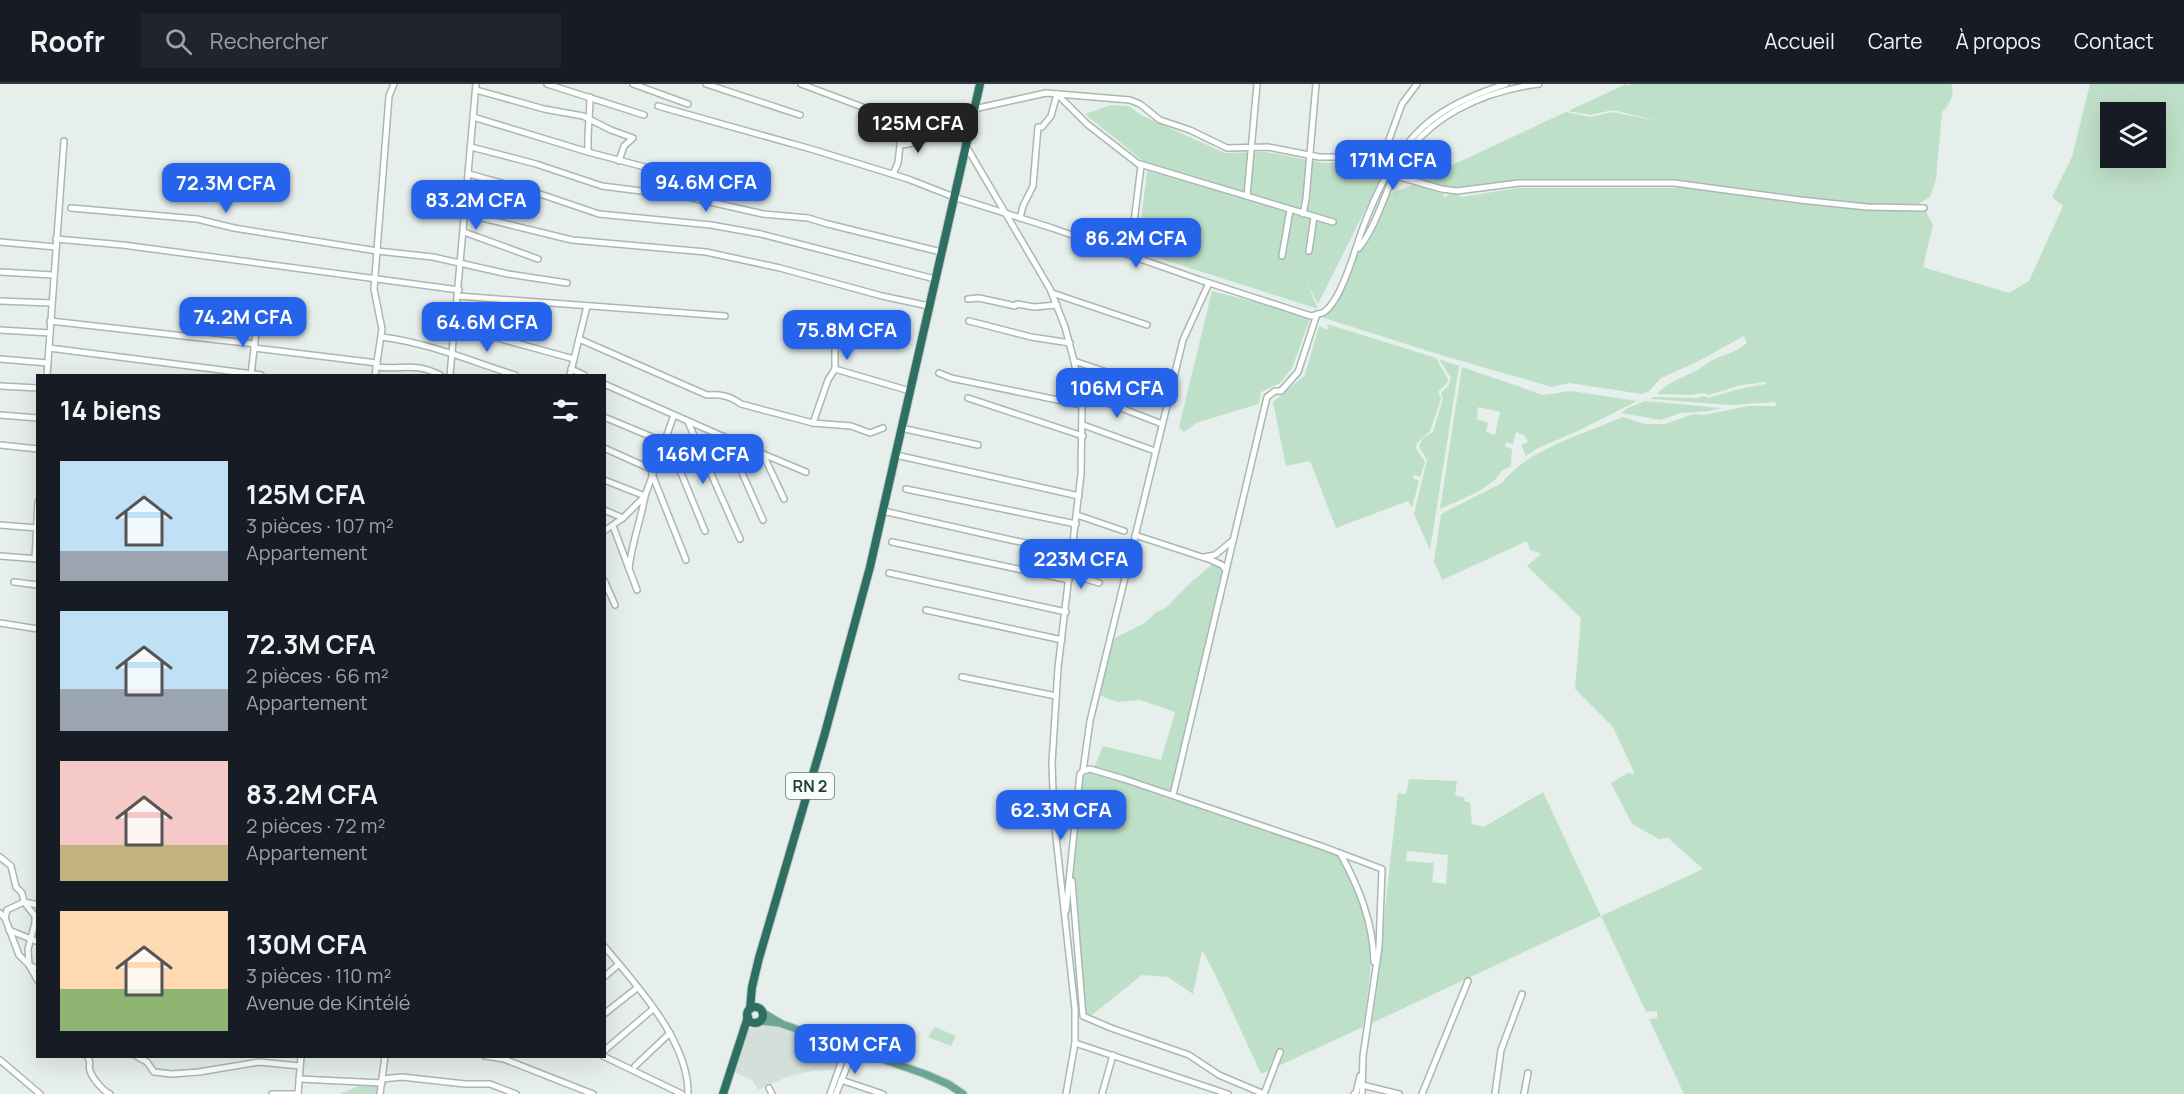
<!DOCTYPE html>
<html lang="fr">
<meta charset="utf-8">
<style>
:root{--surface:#171b24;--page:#20242c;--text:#f1f3f6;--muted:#9ea1a6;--line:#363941;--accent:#2563eb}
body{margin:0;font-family:Manrope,sans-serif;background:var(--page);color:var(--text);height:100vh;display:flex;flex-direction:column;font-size:22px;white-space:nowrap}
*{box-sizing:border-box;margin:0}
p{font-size:20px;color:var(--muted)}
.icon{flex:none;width:33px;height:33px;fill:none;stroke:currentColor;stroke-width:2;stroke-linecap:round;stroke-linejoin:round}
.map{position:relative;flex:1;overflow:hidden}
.details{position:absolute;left:36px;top:290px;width:570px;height:684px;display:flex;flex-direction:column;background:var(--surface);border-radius:0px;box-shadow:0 6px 24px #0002}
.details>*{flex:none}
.buttons{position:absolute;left:2100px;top:18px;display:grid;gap:12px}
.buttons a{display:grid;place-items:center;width:66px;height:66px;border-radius:0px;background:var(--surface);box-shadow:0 6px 24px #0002;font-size:30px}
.price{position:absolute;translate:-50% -51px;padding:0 14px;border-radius:12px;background:var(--accent);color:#fff;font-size:20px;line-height:39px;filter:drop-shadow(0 2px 3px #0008)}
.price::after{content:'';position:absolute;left:50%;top:36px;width:18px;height:14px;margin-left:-9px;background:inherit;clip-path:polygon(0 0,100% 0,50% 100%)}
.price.selected{background:#222;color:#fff}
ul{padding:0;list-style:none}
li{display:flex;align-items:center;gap:18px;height:150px;padding:0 24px}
li span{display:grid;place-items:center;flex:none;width:168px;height:120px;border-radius:0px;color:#555}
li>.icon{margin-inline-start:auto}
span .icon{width:72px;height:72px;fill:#fffc;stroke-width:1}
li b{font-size:26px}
h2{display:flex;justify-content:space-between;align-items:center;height:72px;padding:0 24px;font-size:26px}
header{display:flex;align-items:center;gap:36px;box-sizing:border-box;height:84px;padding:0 30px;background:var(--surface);border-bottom:2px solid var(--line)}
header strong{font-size:28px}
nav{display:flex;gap:33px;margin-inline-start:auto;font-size:21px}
.search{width:420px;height:54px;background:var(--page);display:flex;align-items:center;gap:15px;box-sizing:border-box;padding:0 21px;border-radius:0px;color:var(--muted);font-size:22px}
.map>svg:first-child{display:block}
.built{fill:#d4dfda}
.green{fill:#bfe0c8;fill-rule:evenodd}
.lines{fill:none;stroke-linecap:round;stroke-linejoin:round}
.minor-casing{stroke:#a8b8b2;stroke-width:8}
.major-casing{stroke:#c2cac8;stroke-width:9}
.highway-casing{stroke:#c2cac8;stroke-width:10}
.minor{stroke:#fff;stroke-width:5}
.major{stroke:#6aa596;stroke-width:7}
.highway{stroke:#2f6f62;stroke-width:8}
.labels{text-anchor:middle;stroke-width:4.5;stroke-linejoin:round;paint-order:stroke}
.shield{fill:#f7fbf9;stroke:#637a73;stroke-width:1.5}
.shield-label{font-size:16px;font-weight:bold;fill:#24423a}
</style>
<header>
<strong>Roofr</strong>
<div class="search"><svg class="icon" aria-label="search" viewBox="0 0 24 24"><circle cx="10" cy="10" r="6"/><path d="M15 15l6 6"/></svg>Rechercher</div>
<nav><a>Accueil</a><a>Carte</a><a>À propos</a><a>Contact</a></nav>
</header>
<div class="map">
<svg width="2184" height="1010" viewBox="0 0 2184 1010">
<rect width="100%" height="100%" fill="#e6efeb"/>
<path class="built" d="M759,939L781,941L846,962L836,986L813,987L789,992L758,1006L753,997L733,987L747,947Z"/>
<g class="green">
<path d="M1626,0L1627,2L1631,0H1951C1956,10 1949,21 1942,28L1936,95L1930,113L1913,123L1924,124L1933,141L1923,183L2009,209L2029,197L2063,122L2052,113L2072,73L2090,0H2184V1010H1684L1649,935L1657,934V927L1646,928L1601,832L1372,939L1398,709L1406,710L1409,695L1457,697L1455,711L1465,714L1464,717L1470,719L1472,740L1484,743L1543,708L1601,832L1703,785L1668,754L1659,755L1632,740L1611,699L1628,689L1635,690L1613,643L1575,605L1581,534L1527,482L1541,470L1530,466L1527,457L1442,496L1434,477L1441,430L1502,399C1526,366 1586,349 1623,333L1645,340H1665L1694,330L1704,331L1749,322H1776L1775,318L1731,321L1650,315L1654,313L1698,314L1703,312L1708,314L1739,305L1766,300V298L1741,301L1709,311L1703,309L1690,311L1657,310C1668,298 1682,294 1697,286C1702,284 1705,280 1709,278C1722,271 1735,269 1747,259L1744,252L1697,278L1661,294L1649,307L1642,310L1569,299L1552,303L1444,272L1321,233L1329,227L1360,166L1369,156L1388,111L1414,100L1444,110L1443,112L1446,113L1450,109L1459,110L1461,113L1518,104H1676L1672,95L1516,96L1468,103H1444L1420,96L1566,28L1590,33L1613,28L1661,38L1613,26L1590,31L1568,27ZM2110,28H2156V74H2110ZM1407,767L1448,771L1446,800L1432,798L1434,779L1406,777Z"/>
<path d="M1111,21L1128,22L1143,32L1225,69L1266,68L1324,79L1350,78L1382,92L1318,220L1306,196L1318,225L1137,167L1148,81L1085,30Z"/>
<path d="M1212,207L1311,232L1292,284L1280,299L1261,308L1259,320L1196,339L1184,348L1179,343Z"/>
<path d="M1327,240L1436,274L1448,295L1447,299L1438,308L1441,315L1430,347L1417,359L1416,364L1425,378L1420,393L1414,391L1413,394L1419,397L1412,424L1408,417L1336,444L1310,377L1286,382L1273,318L1305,291L1319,242L1329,246Z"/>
<path d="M1439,275L1459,282L1430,466L1414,430L1427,376L1419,362L1423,354L1433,348L1443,315L1441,309L1449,301L1451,294Z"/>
<path d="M1462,283L1543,311L1571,307L1637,317L1578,347L1538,364L1526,372L1521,361L1528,358L1524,351L1516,348L1513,360L1506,358L1505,363L1512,365L1511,382L1501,387C1494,404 1457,417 1440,425ZM1478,323L1500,328L1495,351L1486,348L1488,339L1477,335Z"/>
<path d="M1645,317L1722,324L1709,327L1680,329L1661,336L1621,329L1628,324Z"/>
<path d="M1215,478L1226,486L1173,711L1132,699L1337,771C1350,794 1367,828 1370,854C1373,884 1367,914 1363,943L1261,990L1215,890L1202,866L1193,910L1168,893L1142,891L1088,934L1083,932L1071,786L1083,687L1093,686L1103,662L1161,676L1175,628L1140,616L1117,618L1097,610L1111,556L1145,539L1155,529L1167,523L1189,500Z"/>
<path d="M935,943L956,952L951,962L928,953Z"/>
<path d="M363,1000L379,1001L378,1010H340Z"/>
</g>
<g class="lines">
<g class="minor-casing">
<g id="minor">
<path d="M547,0L644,31"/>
<path d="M633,0L688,20"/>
<path d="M706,0L800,31"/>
<path d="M801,0L865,24L967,54"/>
<path d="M476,6L544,25L583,32L611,46L633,54L624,62L619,77"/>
<path d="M1057,10L1087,40L1141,82L1130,170"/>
<path d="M658,22L811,65L908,95L954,113L1052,144L1200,196L1311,232C1315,231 1320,230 1324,228C1341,217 1355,166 1362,146C1374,114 1391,76 1415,51C1437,26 1474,10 1506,0"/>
<path d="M974,25L1046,9L1130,16L1140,20L1160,36L1190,46L1227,64L1268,63L1319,73H1348L1362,77L1389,90L1442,105L1457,107L1519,99H1674L1800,116L1867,123L1924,124"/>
<path d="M473,33L588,68L660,87"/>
<path d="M895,33L893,47L900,57"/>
<path d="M900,61V57L907,50L913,37"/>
<path d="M966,62L1050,205L1065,243L1074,277L1082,321L1081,390L1058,584L1052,679L1054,735L1075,925V959L1066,1010"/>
<path d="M471,63L536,80L602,102L688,113L763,130L808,134L828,140L941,168"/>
<path d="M588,68C587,50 590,32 590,13"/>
<path d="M1140,80L1333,138"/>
<path d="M1378,86L1402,20L1417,0"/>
<path d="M469,90L534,108L599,130L711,141L761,150L935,195"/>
<path d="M893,90L898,79L900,61C916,61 928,51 944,49"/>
<path d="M1247,112L1257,0"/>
<path d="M71,124L197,135L234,144L377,167L433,173L508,190L567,199"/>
<path d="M466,130L572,156L706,168L780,184L882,212L929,222"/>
<path d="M1303,130L1306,115L1316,0"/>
<path d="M1020,134L1023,122L1033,102L1038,43H1042L1051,32L1057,10"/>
<path d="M464,148L538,175"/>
<path d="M56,155L123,161L459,206"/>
<path d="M0,158L56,163"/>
<path d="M1359,164C1377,141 1384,110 1397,85C1425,33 1483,7 1539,0"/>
<path d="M1309,167L1314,133"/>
<path d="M1282,172L1290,126"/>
<path d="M0,188L53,191"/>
<path d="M1052,209L1147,241"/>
<path d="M458,212L725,232"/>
<path d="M968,215L979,214L1015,222L1017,220L1034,223L1057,221"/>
<path d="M0,217L51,219"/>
<path d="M50,237L255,260"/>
<path d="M969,237L1031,253L1070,259"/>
<path d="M455,244L487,251L574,275"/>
<path d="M0,246L50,249"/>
<path d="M800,249L835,259V285L910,307"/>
<path d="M382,253C429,259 470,277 515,291"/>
<path d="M579,255L707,311C721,310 730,312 741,320L813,339L851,342L870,349L883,344"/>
<path d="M49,264L261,291"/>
<path d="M254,264L377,279"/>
<path d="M0,275L48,279"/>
<path d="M1074,277L1169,309"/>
<path d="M376,283C401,286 416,278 440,291"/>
<path d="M571,285L584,291"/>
<path d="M939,289L951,294L1082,321"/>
<path d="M47,291L64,57"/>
<path d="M251,291L257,239"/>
<path d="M375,291L382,245L374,205L389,12L394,0"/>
<path d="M450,291L476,0"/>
<path d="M570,291L587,222"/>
<path d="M604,300L763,370L784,415"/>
<path d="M0,302L38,304"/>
<path d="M1080,308L1162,340"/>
<path d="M968,314L1083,352"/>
<path d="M0,331L38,334"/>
<path d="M604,333L664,358L674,372L705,447"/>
<path d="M688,338L740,455"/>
<path d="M813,339L828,296L835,285"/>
<path d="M1083,341L1155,367"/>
<path d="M901,344L978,361"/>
<path d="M727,355L763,436"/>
<path d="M0,361L38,365"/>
<path d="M604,364L653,386"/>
<path d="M763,370L806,388"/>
<path d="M896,371L1079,412"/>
<path d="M652,390L686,476"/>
<path d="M604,396L645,412C641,436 631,461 629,485"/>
<path d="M906,405L1076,440"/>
<path d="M604,426L623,434"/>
<path d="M883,427L1011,456L1073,468"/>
<path d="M1077,431L1124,447"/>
<path d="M0,441L37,444"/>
<path d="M613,442L637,506"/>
<path d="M604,447L623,434L645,412L674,331"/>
<path d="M1135,451L1211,476L1222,481L1226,486"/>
<path d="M892,458L1069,496"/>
<path d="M1074,461L1117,473"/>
<path d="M0,472L38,475"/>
<path d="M1204,473L1215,471L1232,457"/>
<path d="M35,475L38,418"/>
<path d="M889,489L1066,528"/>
<path d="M1070,490L1099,499"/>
<path d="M604,496L615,521"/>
<path d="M14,498L38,501"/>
<path d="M926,526L1062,556"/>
<path d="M0,539L38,545"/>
<path d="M962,593L1056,612"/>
<path d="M1083,687L1090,685L1124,695L1321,762L1382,785L1379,863L1363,972L1362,1010"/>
<path d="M1173,711L1267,313L1275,307H1281L1298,288L1317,230"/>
<path d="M1340,769C1359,803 1373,838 1374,878"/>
<path d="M0,773L11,782L16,803L22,809L24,818L35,832V839L28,865L29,881L38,885"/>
<path d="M1072,797L1083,932L1111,944L1189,971L1219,991L1264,1010L1280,968"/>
<path d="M1066,827L1080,690L1083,687L1090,637L1183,256L1209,199"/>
<path d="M0,829L5,834L19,871L29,881L38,897"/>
<path d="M5,834L7,826L24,818L38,821"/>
<path d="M9,846L38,858"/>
<path d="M604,862C636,901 689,957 688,1010"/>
<path d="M604,893L619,880"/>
<path d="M604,930L637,904"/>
<path d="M1075,959L1228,1010"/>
<path d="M605,966L653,925"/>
<path d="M87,972C92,978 88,980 90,987C93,995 103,1007 110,1010"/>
<path d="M136,972L147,978L154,988L172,990L199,988L259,978L300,982"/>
<path d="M485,972L504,975L593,1010"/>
<path d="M603,972L682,1010"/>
<path d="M0,976L40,1010"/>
<path d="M635,982L670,949"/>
<path d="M299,995L382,999"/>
<path d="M382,995L402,993L465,1000H490L516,1010"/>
<path d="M841,996L883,1010"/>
<path d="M1362,1001L1399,1010"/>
<path d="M769,1004L772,1010"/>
<path d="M272,1010H298"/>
<path d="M298,1010L301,972"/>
<path d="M380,1010L385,972"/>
<path d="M830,1010L847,962"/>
<path d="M836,1010L854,965"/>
<path d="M1102,1010L1113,971"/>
<path d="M1354,1010L1356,1009L1360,992"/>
<path d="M1422,1010L1468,897"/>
<path d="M1495,1010L1501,966L1522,910"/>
<path d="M1524,1010L1528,989"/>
</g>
</g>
<g class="major-casing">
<g id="major">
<path d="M762,928L782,940L925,990L948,1000L963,1010"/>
<path d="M759,937L780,939"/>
</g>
</g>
<g class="highway-casing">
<g id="highway">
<circle cx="755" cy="931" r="8"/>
<path d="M750,925L752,903L759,874L825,649L870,483L980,0"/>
<path d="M723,1010L748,933"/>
</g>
</g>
<use href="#minor" class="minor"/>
<use href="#major" class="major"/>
<use href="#highway" class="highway"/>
</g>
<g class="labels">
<rect class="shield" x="786" y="689" width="48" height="26" rx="4.5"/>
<g class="shield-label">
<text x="810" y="708">RN 2</text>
</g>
</g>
</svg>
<div class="buttons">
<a><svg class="icon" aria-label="layers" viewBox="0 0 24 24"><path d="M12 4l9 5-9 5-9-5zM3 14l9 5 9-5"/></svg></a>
</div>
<b class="price selected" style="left:918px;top:70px">125M CFA</b>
<b class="price" style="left:1393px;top:107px">171M CFA</b>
<b class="price" style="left:706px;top:129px">94.6M CFA</b>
<b class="price" style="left:226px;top:130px">72.3M CFA</b>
<b class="price" style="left:476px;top:147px">83.2M CFA</b>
<b class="price" style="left:1136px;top:185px">86.2M CFA</b>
<b class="price" style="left:243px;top:264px">74.2M CFA</b>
<b class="price" style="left:487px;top:269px">64.6M CFA</b>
<b class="price" style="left:847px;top:277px">75.8M CFA</b>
<b class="price" style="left:1117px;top:335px">106M CFA</b>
<b class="price" style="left:703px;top:401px">146M CFA</b>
<b class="price" style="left:1081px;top:506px">223M CFA</b>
<b class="price" style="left:1061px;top:757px">62.3M CFA</b>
<b class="price" style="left:855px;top:991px">130M CFA</b>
<section class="details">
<h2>14 biens<svg class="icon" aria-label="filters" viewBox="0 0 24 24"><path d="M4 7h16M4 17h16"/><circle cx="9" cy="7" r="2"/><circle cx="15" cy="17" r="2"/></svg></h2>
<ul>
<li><span style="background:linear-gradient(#bfe0f5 75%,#9aa5b1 0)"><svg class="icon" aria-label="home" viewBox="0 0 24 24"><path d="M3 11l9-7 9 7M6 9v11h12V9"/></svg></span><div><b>125M CFA</b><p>3 pièces · 107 m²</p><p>Appartement</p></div></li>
<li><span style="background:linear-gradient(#bfe0f5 65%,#9aa5b1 0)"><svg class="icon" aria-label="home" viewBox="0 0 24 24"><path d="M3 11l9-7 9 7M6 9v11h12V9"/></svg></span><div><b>72.3M CFA</b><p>2 pièces · 66 m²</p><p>Appartement</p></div></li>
<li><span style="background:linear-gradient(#f6c9c9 70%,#c2b280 0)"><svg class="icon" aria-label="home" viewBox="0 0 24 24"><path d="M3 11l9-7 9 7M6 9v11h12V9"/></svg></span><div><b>83.2M CFA</b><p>2 pièces · 72 m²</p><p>Appartement</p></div></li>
<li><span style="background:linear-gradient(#ffd9b3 65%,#8fb573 0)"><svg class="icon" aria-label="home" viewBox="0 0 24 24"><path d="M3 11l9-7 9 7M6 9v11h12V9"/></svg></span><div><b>130M CFA</b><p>3 pièces · 110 m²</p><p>Avenue de Kintélé</p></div></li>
</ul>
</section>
</div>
